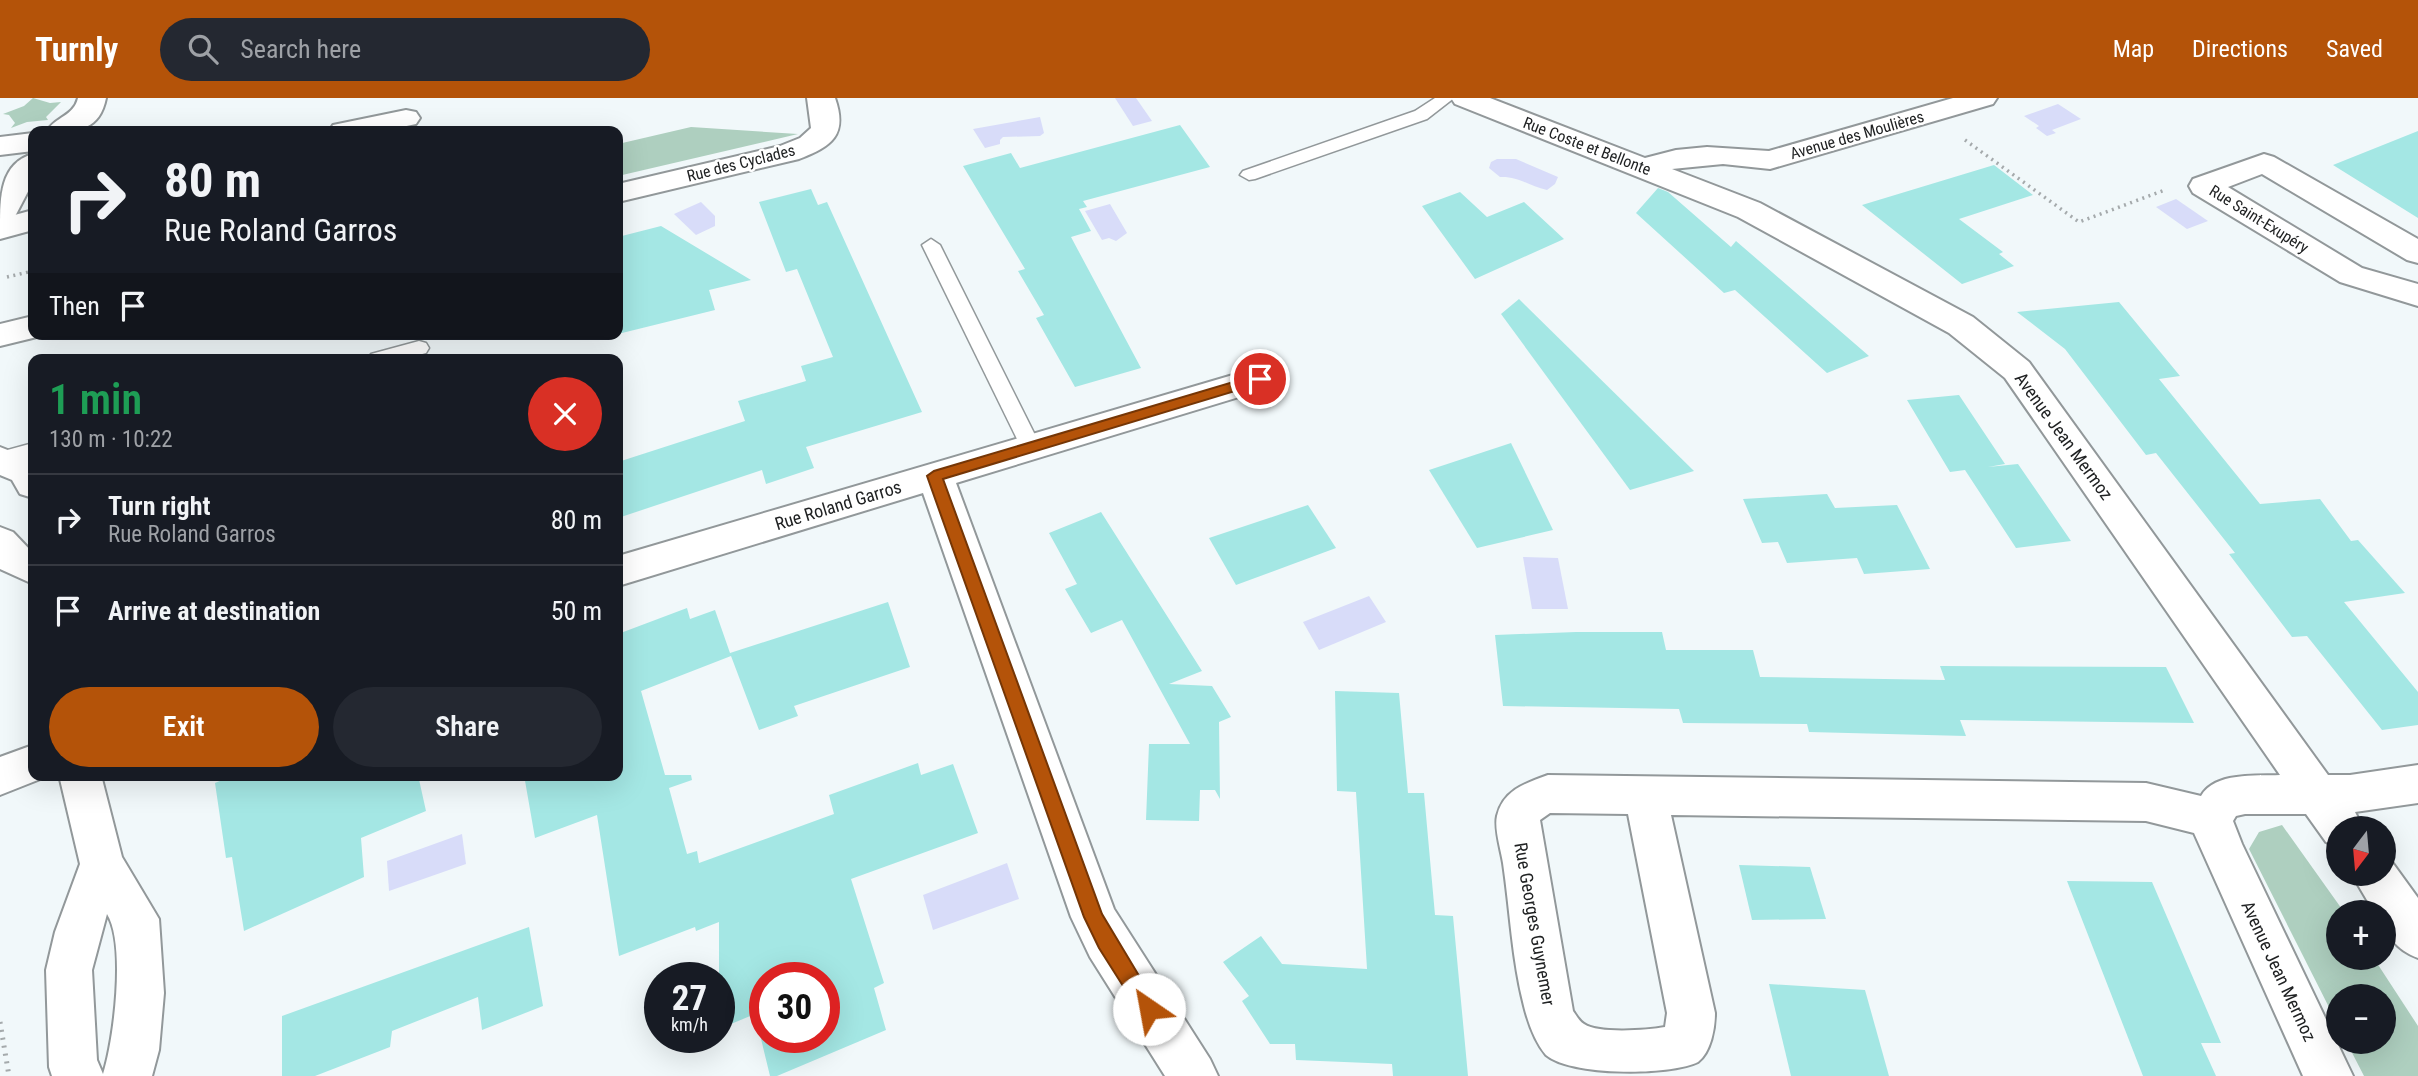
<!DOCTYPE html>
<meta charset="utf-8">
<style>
:root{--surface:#171b24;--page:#242831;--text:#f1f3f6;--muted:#9ea1a6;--line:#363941;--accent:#b45309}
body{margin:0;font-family:"Roboto Condensed",sans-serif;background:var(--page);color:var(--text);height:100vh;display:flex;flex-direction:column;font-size:26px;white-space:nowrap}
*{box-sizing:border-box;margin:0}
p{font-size:23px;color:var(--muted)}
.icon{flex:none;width:38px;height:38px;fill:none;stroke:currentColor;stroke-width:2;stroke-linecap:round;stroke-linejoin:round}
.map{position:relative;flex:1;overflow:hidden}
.side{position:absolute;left:28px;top:256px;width:595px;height:427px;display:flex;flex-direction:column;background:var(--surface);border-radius:14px;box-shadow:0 7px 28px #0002}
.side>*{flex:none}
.banner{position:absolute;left:28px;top:28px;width:595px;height:214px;border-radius:14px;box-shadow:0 7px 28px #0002;background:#171b24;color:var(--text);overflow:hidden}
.needle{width:46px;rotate:196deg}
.tools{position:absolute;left:2326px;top:718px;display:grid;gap:14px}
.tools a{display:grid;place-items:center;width:70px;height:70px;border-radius:50%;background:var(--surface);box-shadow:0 7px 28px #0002;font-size:35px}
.speed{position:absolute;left:644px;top:864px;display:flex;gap:14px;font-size:35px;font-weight:700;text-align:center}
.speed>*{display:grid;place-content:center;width:91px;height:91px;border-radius:50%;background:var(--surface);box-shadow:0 7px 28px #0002;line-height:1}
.speed small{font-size:18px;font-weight:400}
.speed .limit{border:10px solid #d22;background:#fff;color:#111}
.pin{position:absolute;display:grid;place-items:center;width:60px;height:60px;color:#fff;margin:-30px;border:4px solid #fff;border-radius:50%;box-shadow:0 2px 7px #0007}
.me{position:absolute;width:77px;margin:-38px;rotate:327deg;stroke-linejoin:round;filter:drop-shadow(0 0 5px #0008)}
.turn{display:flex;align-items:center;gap:24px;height:147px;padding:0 21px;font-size:32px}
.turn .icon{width:91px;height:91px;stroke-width:2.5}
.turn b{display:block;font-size:49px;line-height:60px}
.then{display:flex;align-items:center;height:66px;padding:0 21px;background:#0003;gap:14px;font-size:26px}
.round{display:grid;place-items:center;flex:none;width:74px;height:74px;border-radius:37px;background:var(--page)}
.summary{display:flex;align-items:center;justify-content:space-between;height:119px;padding:0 21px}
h1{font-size:42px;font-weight:600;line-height:52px;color:#1e9e55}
.primary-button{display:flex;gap:14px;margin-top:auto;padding:14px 21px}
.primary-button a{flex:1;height:80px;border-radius:42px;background:var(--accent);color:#fff;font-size:28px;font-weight:600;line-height:80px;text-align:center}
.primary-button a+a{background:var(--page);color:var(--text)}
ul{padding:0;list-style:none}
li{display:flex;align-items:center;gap:21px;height:91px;padding:0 21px;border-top:2px solid var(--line)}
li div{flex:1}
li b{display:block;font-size:26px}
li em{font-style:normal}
header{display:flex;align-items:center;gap:42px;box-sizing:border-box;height:98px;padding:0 35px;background:var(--accent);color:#fff}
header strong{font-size:33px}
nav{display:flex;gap:38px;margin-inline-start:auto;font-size:24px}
.search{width:490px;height:63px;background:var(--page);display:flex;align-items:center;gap:18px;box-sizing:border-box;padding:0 24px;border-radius:38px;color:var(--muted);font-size:26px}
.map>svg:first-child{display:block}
.green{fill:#aecfbf}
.water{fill:#d8dcf9}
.building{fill:#a4e7e4;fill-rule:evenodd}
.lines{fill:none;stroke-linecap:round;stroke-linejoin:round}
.service-casing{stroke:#92989a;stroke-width:3}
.minor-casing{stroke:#92989a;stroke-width:4}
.secondary-casing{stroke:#92989a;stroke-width:4}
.path-far1{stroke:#a5aaac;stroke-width:3.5;stroke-dasharray:2 4.5;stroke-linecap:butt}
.path{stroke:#a5aaac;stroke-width:5;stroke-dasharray:2 6;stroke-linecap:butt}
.service{fill:#fff;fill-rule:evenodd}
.minor{fill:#fff;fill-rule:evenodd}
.secondary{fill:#fff;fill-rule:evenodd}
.route{fill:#b45309;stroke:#753606;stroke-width:2}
.labels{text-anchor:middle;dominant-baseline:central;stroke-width:5;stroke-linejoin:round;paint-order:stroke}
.far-street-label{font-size:16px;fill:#202223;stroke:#fff}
.street-label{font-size:18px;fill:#202223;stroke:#fff}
</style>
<header>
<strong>Turnly</strong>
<div class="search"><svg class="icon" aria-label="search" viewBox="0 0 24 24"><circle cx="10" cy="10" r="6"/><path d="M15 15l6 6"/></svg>Search here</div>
<nav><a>Map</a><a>Directions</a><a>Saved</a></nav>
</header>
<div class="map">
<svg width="2418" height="978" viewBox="0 0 2418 978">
<rect width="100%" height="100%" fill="#f1f8fa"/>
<g class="green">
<path d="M33,0L50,5L61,4L46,19L48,22L27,24L11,30L15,25L9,17L3,16L24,8Z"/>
<path d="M691,29L798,36L618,78V46Z"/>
<path d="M2282,727L2344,814H2338V859H2373L2418,928V978H2364L2346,943H2384V898H2338V927L2249,751L2259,734Z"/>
</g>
<g class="water">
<path d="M1115,0H1136L1152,23L1133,28Z"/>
<path d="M2058,6L2081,21L2052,32L2056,35L2047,38L2036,30L2039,28L2024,18Z"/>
<path d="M1040,19L1044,35L1040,38L1003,39L1000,42V46L985,50L973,31Z"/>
<path d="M1497,61H1516L1558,79L1555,86L1547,92C1529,88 1518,78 1500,79L1489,70L1491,64Z"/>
<path d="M2176,101L2208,123L2187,131L2156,109Z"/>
<path d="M701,104L715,118V128L696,137L674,116Z"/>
<path d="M1110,106L1127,135L1116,143L1109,140L1102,142L1085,113Z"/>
<path d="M1523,459L1558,460L1568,511H1532Z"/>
<path d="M1369,498L1386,524L1319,552L1303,524Z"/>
<path d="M462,736L466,766L389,793L387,763Z"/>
<path d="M1007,765L1019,801L933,832L923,797Z"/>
</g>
<g class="building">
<path d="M1180,27L1210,69L1083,103L1087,109L1079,111L1091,133L1071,139L1141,270L1075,289L1036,220L1044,217L1018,173L1025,171L963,68L1011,55L1020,70Z"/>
<path d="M2418,33V120L2333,67Z"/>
<path d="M1994,67L2033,97L1959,121L2003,154L1999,156L2014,168L1962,186L1862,107Z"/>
<path d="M1658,90L1668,94L1731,149L1736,143L1869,258L1827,275L1735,192L1724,195L1636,115Z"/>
<path d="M811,91L818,107L827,104L922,314L806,349L814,370L766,386L762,372L618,420V364L745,323L738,303L806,283L801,268L833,259L797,171L786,174L759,104Z"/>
<path d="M1460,94L1487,119L1524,104L1564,141L1475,181L1422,108Z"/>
<path d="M661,128L751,182L709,192L715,212L618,236V139Z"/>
<path d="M1519,201L1694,373L1630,392L1501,216Z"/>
<path d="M2119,204L2180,278L2159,281L2260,406L2320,401L2351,443L2358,442L2405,495L2344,504L2418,594V627L2382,632L2307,538L2292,539L2229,456L2235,455L2156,355L2146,357L2065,251L2017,214Z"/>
<path d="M1959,297L2005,366L1988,369L2018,366L2071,443L2016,450L1965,372L1950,374L1907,302Z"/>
<path d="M1511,345L1553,432L1477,450L1429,372Z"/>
<path d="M1827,396L1835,410L1897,407L1930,471L1864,476L1857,460L1787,465L1778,444L1762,445L1743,401Z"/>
<path d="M1308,407L1336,450L1236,487L1209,440Z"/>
<path d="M1101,414L1202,573L1169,586L1212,588L1231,619L1219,624L1220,701L1215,692H1200L1199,723L1146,722L1149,646H1190L1122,522L1091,535L1065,491L1077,486L1049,435Z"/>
<path d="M888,504L910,569L794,608L798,618L759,632L731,558L641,593L665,677H691L692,682L669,690L687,756L697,753L699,765L834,716L829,697L918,665L921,677L953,666L978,735L851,781L884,885L874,890L886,932L777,978H770L755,916L719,931V824L696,833L695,829L619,858L597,717L535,740L524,677H618V536L687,510L690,521L715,512L730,555ZM765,880H824V940H765Z"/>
<path d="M1576,534H1662L1666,552H1753L1760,579L1945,582L1940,568L2166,569L2194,625L1960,622L1966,638L1809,634L1807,626L1683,625L1679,611L1503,608L1495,537Z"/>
<path d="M1335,593L1399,595L1408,695H1424L1435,817L1453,818L1468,978H1393L1392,966L1296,962L1295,946H1270L1242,903L1249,898L1223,864L1261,838L1282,866L1367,871L1356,694L1337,693Z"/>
<path d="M234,677H418L426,713L361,740L364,779L244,833L232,759L226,760L215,685Z"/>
<path d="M1739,767L1810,769L1826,821L1752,822Z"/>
<path d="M2067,783L2152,784L2221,945H2201L2216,978H2143Z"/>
<path d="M529,829L543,908L482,932L478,899L392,933L390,949L315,978H282V918Z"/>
<path d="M1769,886L1865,892L1889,978H1791Z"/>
</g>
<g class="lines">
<g class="service-casing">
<g id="service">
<path d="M1435,0H1454L1427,21L1255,81L1249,82L1240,77L1243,73L1415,13Z"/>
<path d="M931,141L940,147L1041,349L1038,354L1031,357L1024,354L1021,349L922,147Z"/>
<path d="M419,243L426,245L429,250L426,255L404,261H368L371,256Z"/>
<path d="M33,345V361L0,370V354Z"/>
</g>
</g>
<g class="minor-casing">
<g id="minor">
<path d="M807,0H835C848,37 832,48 799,61L618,104V86L780,48L800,40L811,30Z"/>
<path d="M1451,0H1490L1645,60L1676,52L1707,49L1769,53L1953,0H1997L1993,6L1770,71L1723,66L1672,71L1760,105L1973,219L2029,264L2328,677H2350L2418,667V705L2355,714L2363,730H2338V749L2326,744L2306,716H2245L2236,718L2233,723L2242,746L2353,978H2303L2194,735L2146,723L1671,717L1715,915C1715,930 1711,954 1698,964C1670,978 1570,978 1546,957C1535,944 1528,924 1524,908C1512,862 1510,812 1503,765C1501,752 1494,731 1497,718C1503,692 1526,685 1548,677L2146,685L2201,698C2215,674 2255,678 2280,677L2005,280L1949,235L1738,119L1455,6ZM1550,715L1628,716L1667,915L1665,929C1648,932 1599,936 1584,926C1579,923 1576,917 1573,913L1540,722Z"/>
<path d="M406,12L416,14L420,20L416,26L383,33H329L333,27Z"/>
<path d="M2264,56L2274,59L2418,141V165L2407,162L2262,76L2228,89L2362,170L2418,186V208L2340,184L2193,95L2189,88L2193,81Z"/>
<path d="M33,112V132L0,141V121Z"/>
<path d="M33,218V236L45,237L0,248V226Z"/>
<path d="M1260,269L1272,273L1277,281L1272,289L956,385L1114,811L1210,961L1218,978H1165L1090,859L1071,819L923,395L618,488V458Z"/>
<path d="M33,647V677L48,678L0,697V659Z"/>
<path d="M2384,758L2389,760L2418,800V860C2397,852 2384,837 2384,814H2374L2351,775H2384Z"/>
</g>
</g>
<g class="secondary-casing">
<g id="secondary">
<path d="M78,0H106C99,35 75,33 47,33C55,19 74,18 78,0Z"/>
<path d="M33,35V53L0,57V39Z"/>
<path d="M33,56V84L11,126L0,129C0,100 0,65 33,56Z"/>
<path d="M0,349L33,362V400L20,396L12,382L0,377Z"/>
<path d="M0,429L13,434L33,455V486L0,471Z"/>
<path d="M59,677H101L122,759L159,821L164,895L159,952L152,978H52L49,969L46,872L55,834L80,766ZM107,816C126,846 114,942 103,976L97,962L92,872Z"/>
</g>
</g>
<g class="path-far1">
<path d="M1965,42L2079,124L2165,92"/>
<path d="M7,179L33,173"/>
</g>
<path class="path" d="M0,924L9,978"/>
<use href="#service" class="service"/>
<use href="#minor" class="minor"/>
<use href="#secondary" class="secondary"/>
</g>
<path class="route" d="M1260,276L1267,281L1265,284L943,381L1102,816L1159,911L1156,918L1149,920L1142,918L1099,850L1084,819L927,378L934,373Z"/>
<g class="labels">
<g class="far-street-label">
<text transform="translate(1857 37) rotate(-16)">Avenue des Moulières</text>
<text transform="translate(1587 48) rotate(21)">Rue Coste et Bellonte</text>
<text transform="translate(741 65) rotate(-14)">Rue des Cyclades</text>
<text transform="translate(2259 121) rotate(32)">Rue Saint-Exupéry</text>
</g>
<g class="street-label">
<text transform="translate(2064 338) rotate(54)">Avenue Jean Mermoz</text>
<text transform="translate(838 407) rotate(-17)">Rue Roland Garros</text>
<text transform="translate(1535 826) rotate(80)">Rue Georges Guynemer</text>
<text transform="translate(2279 873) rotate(65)">Avenue Jean Mermoz</text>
</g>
</g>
</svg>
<div class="tools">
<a><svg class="needle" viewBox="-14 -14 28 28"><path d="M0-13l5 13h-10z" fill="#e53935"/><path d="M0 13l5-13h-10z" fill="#9ea1a6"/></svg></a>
<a>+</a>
<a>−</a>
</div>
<div class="speed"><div>27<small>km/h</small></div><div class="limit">30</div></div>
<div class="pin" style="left:1260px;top:281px;background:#d93025"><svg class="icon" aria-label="arrive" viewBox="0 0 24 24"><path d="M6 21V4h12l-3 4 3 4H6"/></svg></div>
<svg class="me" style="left:1149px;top:911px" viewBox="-20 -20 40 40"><circle r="19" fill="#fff"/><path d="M0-13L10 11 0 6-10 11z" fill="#b45309"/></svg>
<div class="banner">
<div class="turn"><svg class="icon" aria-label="right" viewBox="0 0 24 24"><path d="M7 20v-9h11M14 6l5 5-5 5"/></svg><div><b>80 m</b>Rue Roland Garros</div></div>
<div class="then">Then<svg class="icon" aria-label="arrive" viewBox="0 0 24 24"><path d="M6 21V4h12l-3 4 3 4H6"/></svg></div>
</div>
<section class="side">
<div class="summary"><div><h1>1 min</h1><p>130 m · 10:22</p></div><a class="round" style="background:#d93025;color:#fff"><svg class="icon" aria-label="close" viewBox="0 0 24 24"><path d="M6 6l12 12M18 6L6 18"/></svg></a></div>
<ul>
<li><svg class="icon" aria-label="right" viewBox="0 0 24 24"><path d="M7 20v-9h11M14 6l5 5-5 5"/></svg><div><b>Turn right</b><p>Rue Roland Garros</p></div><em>80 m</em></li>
<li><svg class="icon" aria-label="arrive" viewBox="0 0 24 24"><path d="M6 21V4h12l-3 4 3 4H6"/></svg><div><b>Arrive at destination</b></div><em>50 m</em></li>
</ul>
<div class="primary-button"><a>Exit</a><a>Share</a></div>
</section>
</div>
